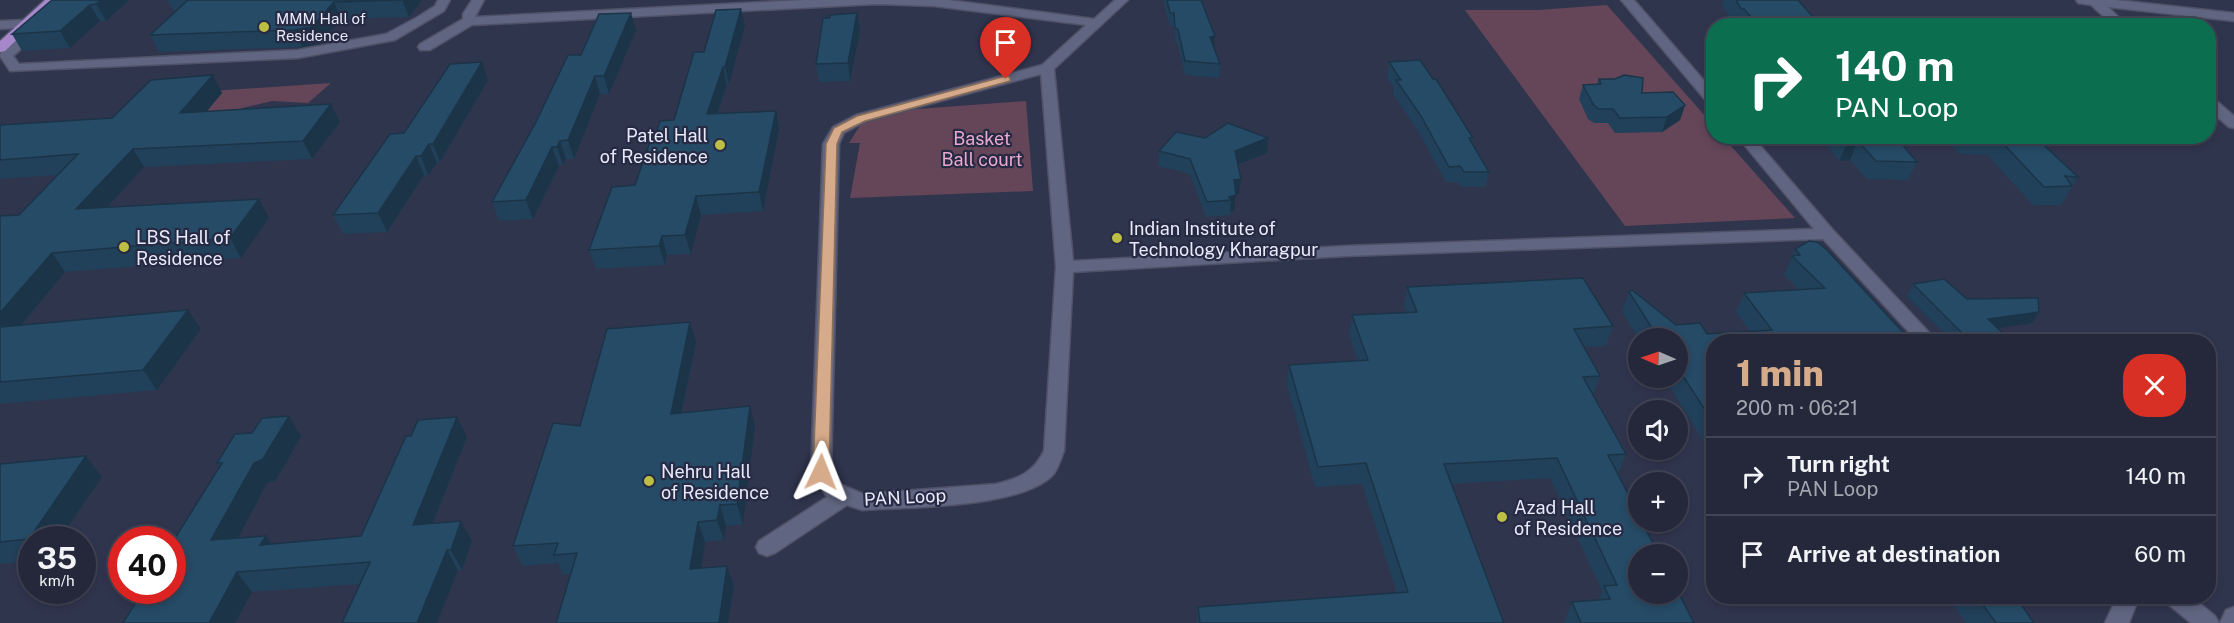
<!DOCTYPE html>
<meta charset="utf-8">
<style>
:root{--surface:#24283a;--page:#303445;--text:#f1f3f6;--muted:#a3a6af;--line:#414454;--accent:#d6ab8b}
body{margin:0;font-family:"Public Sans",sans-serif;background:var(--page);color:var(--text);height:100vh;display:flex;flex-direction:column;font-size:22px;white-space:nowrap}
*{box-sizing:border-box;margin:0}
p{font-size:20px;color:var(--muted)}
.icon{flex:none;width:33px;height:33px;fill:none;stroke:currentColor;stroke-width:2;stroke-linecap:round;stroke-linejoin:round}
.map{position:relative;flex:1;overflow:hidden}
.details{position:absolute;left:1706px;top:334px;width:510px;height:270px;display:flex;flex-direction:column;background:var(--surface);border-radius:24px;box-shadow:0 3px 9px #0003,0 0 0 2px var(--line)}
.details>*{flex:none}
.hud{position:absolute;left:1706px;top:18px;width:510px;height:126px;border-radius:24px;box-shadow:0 3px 9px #0003,0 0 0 2px var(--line);background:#0b6e4f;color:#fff;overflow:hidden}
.needle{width:39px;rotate:272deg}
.fabs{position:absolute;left:1628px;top:328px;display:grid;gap:12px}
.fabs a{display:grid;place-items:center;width:60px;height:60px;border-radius:50%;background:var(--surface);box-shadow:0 3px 9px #0003,0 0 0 2px var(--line);font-size:30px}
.speed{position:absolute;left:18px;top:526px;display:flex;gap:12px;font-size:30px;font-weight:700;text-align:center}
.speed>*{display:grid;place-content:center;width:78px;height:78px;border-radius:50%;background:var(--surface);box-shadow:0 3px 9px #0003,0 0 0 2px var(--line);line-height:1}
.speed small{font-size:15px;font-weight:400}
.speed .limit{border:9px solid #d22;background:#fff;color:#111}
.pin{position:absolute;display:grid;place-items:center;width:51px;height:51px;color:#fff;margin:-62px -26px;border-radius:50% 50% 50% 0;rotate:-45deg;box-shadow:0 0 6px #0007}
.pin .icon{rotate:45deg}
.me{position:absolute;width:66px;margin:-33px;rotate:2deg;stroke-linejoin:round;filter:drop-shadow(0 0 4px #0008)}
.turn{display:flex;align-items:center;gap:21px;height:126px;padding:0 30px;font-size:27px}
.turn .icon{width:78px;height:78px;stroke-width:2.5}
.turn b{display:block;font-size:42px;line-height:51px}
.round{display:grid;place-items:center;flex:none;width:63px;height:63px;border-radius:24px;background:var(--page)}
.head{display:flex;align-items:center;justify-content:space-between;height:102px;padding:0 30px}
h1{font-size:36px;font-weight:800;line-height:45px;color:var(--accent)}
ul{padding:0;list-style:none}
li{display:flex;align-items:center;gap:18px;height:78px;padding:0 30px;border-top:2px solid var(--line)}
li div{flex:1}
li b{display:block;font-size:22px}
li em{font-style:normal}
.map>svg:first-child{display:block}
.green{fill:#644658}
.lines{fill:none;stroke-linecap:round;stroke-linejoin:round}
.minor-casing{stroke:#4f5267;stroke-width:3}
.major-casing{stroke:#4f5267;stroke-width:3}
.minor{fill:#606581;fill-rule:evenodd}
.major{fill:#a587ca;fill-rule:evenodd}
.wall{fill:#214059}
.shaded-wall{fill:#1b3448}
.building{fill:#264b67;stroke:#1b3448;stroke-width:1.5}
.route{fill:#d6ab8b;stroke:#8b6f5a;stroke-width:1.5}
.poi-dot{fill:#bcbf44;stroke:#272a43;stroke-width:2}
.labels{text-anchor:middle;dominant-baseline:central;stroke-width:4.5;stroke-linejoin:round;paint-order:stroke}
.far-poi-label{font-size:15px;fill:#e7eafb;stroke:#272a43;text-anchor:start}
.poi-label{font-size:18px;fill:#e7eafb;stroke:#272a43;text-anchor:start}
.park-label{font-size:18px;fill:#eba8d0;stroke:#272a43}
.street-label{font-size:18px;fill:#e7eafb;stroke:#272a43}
</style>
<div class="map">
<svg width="2234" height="623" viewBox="0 0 2234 623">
<rect width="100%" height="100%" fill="#30354e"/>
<g class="green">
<path d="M1607,5L1713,125V136L1723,137L1795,218L1625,226L1465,10H1538Z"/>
<path d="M331,83L308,103L272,101L242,108L206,126L162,128L196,92Z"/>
<path d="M1026,101L1033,191L850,198L860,143H849L861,124L905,110Z"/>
</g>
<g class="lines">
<g class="minor-casing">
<g id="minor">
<path d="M63,0H77L13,56L19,64L298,50L386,34L416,18L435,6L438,0H450L444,11L395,40L298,58L10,71L0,56L1,52Z"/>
<path d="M472,0H484L475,17L803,0H948L1094,19L1115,0H1128L1054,69L1073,261L1346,246L1814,229L1737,136H1752L1833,230L1938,342H1918L1823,239L1346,256L1073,272L1064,451C1061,458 1058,470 1052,476C1019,508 909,507 862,510L847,505L775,553L767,556L759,553L756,547L759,541L827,497L811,472L823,144L833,127L856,115L1042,65L1086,25L934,6L877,4L472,25L430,50H420L418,47L420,44L463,19V14ZM1041,74L1056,267L1044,451C1033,473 1019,478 996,484L863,494L842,485L831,471L839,144L844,133L866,121Z"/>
<path d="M1621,0H1634L1713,91V104L1708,103Z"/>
<path d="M2076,0H2116L2234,13V21L2108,7L2128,26H2114L2091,5L2078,3Z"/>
<path d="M25,20L30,21L32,24L30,27L0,29V21Z"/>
<path d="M2208,97L2213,98L2234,116V128L2229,127L2208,109Z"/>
<path d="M2117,597H2139L2129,623H2105Z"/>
<path d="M2165,597H2192L2215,616L2219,623H2191L2168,604Z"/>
<path d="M2234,607V623H2220L2226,610Z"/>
</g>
</g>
<g class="major-casing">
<path id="major" d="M45,0H58L5,51L0,52V41Z"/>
</g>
<use href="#minor" class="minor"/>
<use href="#major" class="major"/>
</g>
<g class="wall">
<path d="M52,0H129L106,21H100L70,48L22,51L12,34Z"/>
<path d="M169,0H422L409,17L341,19L320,44L302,47L159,52L150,35L174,12L168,1Z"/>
<path d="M1163,0H1201L1215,36L1214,47L1220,64L1219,78L1185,75L1177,42H1175L1174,27L1170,26Z"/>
<path d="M1724,0H1798L1821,26H1735L1722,5Z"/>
<path d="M857,13L860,30L850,81L819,82L816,64L830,18Z"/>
<path d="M745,25L729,85H727L718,114L776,111L779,129L763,211L701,215L691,254L667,255L665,265L596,269L589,250L635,185L656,133L674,120L704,52Z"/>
<path d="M636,30L609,94H600L574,159H566L563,165L559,166L533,219L499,221L492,202L536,122L581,55Z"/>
<path d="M1389,62L1473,138L1472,144L1489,172L1485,187H1460L1457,182H1446L1418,131L1393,94L1394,88L1387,77Z"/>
<path d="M213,75L222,93L207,111L340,122L312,159L144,167L107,207L269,218L241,258L65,272L22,325L201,329L157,390L0,404V216L19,215L58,175L0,179V125L112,118Z"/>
<path d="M1599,79L1642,93L1685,105L1680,120L1662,132L1615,133L1608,123H1594L1588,119L1579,99L1583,85L1597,84Z"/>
<path d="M488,80L440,162L437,163L428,175H424L387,232L343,234L333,215L404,133Z"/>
<path d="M1820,136H1895L1917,162L1908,180L1867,179L1850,160L1839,161Z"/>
<path d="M1943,136H2034L2078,177L2061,205H2033L1987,155L1959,154Z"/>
<path d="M1159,151L1267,153L1238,165L1239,194L1235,195L1234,211L1230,212V215L1206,217L1190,174L1158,166Z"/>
<path d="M1795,249L1912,342H1713V450H1709L1664,378H1677V339H1639L1622,312L1629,292L1676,325L1707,334L1750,332L1736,312L1744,293L1798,289L1784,275Z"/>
<path d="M1913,284L1967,299L2039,312L2032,323L1997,328L2001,342H1953L1907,296Z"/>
<path d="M1407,287L1613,326L1606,346L1584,347L1600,376L1593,395L1626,454L1618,474L1694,623H1564V622L1572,602L1599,600L1602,591L1550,478L1451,484L1504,623H1197L1198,607L1397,593L1362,484L1315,487L1287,385L1289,365L1358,361L1349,335L1352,315L1406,312L1404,307Z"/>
<path d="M696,342L682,413L750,406L755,426L743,524L726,526L724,540L705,542L701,568L734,586L728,623H556L571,574L563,575L558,563L523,566L513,546L580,426Z"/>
<path d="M252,433L301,436L276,480L267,483L238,538L266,536L272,544L361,536L467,437L433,523L461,521L472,541L462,570H458L437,623H342L360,584L252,592L235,623H123L220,467L217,463Z"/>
<path d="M0,464L102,477L32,540V561L0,564Z"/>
<path d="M1810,597H1850L1846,603L1815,605Z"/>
<path d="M1948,597H2016L2034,623H1966Z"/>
</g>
<g class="shaded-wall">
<path d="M101,0H129L106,21L96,4Z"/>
<path d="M402,0H422L409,17Z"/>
<path d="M334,2L341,19L320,44L302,47L294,30Z"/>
<path d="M90,5L100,21L70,48L60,31Z"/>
<path d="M741,9L745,25L729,85L725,67Z"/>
<path d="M631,13L636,30L609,94L604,76Z"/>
<path d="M857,13L860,30L850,81L848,63Z"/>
<path d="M1215,36L1214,50L1210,37Z"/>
<path d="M482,62L488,80L440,162L433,144Z"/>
<path d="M723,67L727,85L711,132L707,114Z"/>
<path d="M213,75L222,93L190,131L180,113Z"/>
<path d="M595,76L600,94L574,159L568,140Z"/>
<path d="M331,104L340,122L312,159L303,141Z"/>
<path d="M1685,105L1680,120L1662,132L1667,117Z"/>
<path d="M776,111L779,129L763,211L759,192Z"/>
<path d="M1268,138L1267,153L1234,166L1235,151Z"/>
<path d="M560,141L566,159L563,165L557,147Z"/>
<path d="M1858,141L1850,160L1839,161L1847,143Z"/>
<path d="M429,144L437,163L428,175L421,156Z"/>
<path d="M552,147L559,166L533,219L526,200Z"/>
<path d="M133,149L144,167L88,228L76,209Z"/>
<path d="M416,156L424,175L387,232L378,213Z"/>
<path d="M1241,179L1239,194L1233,195L1234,180Z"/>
<path d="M1236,195L1234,211L1230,212L1231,200L1229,197Z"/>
<path d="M696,196L701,215L691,254L685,235Z"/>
<path d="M259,199L269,218L241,258L230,238Z"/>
<path d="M662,236L667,255L665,265L659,246Z"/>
<path d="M52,253L65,272L3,347L0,344V313Z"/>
<path d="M188,310L201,329L157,390L143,370Z"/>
<path d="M2039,312L2032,323L1981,331L1988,319Z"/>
<path d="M690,322L696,342L677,434L671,414Z"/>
<path d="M2005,335L2001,342H1973Z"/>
<path d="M750,406L755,426L743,524L737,504Z"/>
<path d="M289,416L301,436L276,480L267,483L226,561L211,540L254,463Z"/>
<path d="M457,417L467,437L424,545L413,525Z"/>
<path d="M86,456L102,477L59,540H32V541L29,539Z"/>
<path d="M720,505L726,526L724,540L717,520Z"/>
<path d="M461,521L472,541L462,570L451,550Z"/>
<path d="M698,522L705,542L698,589L690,569Z"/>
<path d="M266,536L279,556L260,545Z"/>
<path d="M447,550L458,570L437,623H417Z"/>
<path d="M727,566L734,586L728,623H719Z"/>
<path d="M237,572L252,592L235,623H209Z"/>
</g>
<g class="building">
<path d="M52,0H101L96,4L90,5L60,31L12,34Z"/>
<path d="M188,0H402L334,2L312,27L294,30L150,35Z"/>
<path d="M1167,0H1201L1215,36L1210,37L1220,64L1185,61L1178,29L1175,28L1174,13H1170Z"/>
<path d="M1736,0H1798L1821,26H1759L1744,9H1741Z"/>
<path d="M741,9L725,67H723L707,114L776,111L759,192L696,196L685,235L662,236L659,246L589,250L612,187L635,185L653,133H656L660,121L674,120L694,52H704L716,10Z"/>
<path d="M631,13L604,76H595L568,140L560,141L557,147H552L526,200L492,202L536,122L568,55H581L599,14Z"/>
<path d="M857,13L848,63L816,64L823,18H830V15Z"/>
<path d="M1420,60L1433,79H1436L1473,138H1469L1489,172H1464L1460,166L1449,167L1421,116L1396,80H1401L1389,62Z"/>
<path d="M482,62L433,144H429L421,156H416L378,213L333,215L390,134L404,133L450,64Z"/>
<path d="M213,75L180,113L331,104L303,141L133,149L76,209L259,199L230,238L52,253L0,313V216L19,215L78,154L0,160V125L112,118L151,80Z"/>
<path d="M1624,75L1643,78L1642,93L1673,92L1685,105L1667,117L1620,118L1613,109H1598L1593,104L1583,85L1601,84L1599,79H1615Z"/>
<path d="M1228,123L1268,138L1235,151L1241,179L1234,180L1236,195L1229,197L1231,200L1207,202L1190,159L1159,151L1176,132L1205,138Z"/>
<path d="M1842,136H1895L1917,162L1876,161L1858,141L1847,143Z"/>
<path d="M1996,136H2034L2078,177L2065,176L2072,186L2044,187L1997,137Z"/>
<path d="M1809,241L1817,242L1827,250L1912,342H1713V422L1677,367V339H1659L1629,292L1632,290L1676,325L1700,323L1707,334L1772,330L1744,293L1825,288L1792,256L1800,255L1795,249Z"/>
<path d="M1583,278L1613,326L1574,329L1600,376L1583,377L1626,454L1608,455L1638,513V522H1642L1659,555H1638V594H1677V590L1694,623H1581L1572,602L1610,599L1604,586L1617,585L1557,458L1444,464L1504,623H1200L1198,607L1408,592L1366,463L1318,467L1289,365L1368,360L1352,315L1417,312L1407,287Z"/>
<path d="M1944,279L1967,299L2038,298L2039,312L1988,319L2005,335L1971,342L1913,284Z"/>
<path d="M188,310L143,370L0,382V327Z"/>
<path d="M690,322L671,414L750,406L737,504L720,505L717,520L698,522L690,569L727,566L719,623H556L577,553L554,555L558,543L513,546L553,423L580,426L607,329Z"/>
<path d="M289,416L263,459L254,463L211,540L266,536L260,545L361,536L406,436H411L418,420L457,417L413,525L461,521L451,550H447L417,623H342L370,562L237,572L209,623H123L143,591H172V543L222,463H217L235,434L252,433L262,418Z"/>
<path d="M86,456L29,539L0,542V464Z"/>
<path d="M1977,597H2016L2034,623H1996Z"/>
</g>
<path class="route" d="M1006,76L1010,77V81L865,121L842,132L837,144L829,472L826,476H815L813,472L826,144L834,128L857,116Z"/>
<g class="poi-dot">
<circle cx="264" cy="27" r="6"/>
<circle cx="720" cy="145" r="6"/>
<circle cx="1117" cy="238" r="6"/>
<circle cx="124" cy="247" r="6"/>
<circle cx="649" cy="481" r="6"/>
<circle cx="1502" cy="517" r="6"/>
</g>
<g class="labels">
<g class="far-poi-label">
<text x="276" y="18">MMM Hall of<tspan x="276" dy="17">Residence</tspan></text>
</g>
<g class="poi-label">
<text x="708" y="135" text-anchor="end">Patel Hall<tspan x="708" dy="21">of Residence</tspan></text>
<text x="1129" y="228">Indian Institute of<tspan x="1129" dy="21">Technology Kharagpur</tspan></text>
<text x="136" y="237">LBS Hall of<tspan x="136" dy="21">Residence</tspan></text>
<text x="661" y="471">Nehru Hall<tspan x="661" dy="21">of Residence</tspan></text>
<text x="1514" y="507">Azad Hall<tspan x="1514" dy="21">of Residence</tspan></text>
</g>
<g class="park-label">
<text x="982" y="138">Basket<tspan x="982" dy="21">Ball court</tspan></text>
</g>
<g class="street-label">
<text transform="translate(905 497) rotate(-3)">PAN Loop</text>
</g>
</g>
</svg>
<div class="fabs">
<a><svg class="needle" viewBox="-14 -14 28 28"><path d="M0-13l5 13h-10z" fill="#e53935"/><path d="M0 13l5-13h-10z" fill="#a3a6af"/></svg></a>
<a><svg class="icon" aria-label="sound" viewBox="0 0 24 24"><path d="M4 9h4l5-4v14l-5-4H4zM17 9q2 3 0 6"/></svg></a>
<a>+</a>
<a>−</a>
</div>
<div class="speed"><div>35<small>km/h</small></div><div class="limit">40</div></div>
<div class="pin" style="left:1006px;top:79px;background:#d93025"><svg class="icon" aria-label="arrive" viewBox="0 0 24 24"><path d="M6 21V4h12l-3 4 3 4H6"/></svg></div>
<svg class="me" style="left:821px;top:472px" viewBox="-20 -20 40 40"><path d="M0-17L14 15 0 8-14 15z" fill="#d6ab8b" stroke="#fff" stroke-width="4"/></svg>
<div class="hud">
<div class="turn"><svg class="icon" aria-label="right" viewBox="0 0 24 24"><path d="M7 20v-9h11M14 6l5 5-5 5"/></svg><div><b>140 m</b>PAN Loop</div></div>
</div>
<section class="details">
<div class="head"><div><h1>1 min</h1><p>200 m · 06:21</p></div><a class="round" style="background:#d93025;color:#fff"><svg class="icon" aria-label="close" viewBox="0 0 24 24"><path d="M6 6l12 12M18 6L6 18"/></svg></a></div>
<ul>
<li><svg class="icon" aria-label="right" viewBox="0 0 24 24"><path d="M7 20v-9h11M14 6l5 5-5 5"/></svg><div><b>Turn right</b><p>PAN Loop</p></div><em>140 m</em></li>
<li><svg class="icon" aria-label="arrive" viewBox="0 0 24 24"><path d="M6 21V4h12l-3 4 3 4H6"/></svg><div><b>Arrive at destination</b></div><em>60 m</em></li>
</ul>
</section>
</div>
